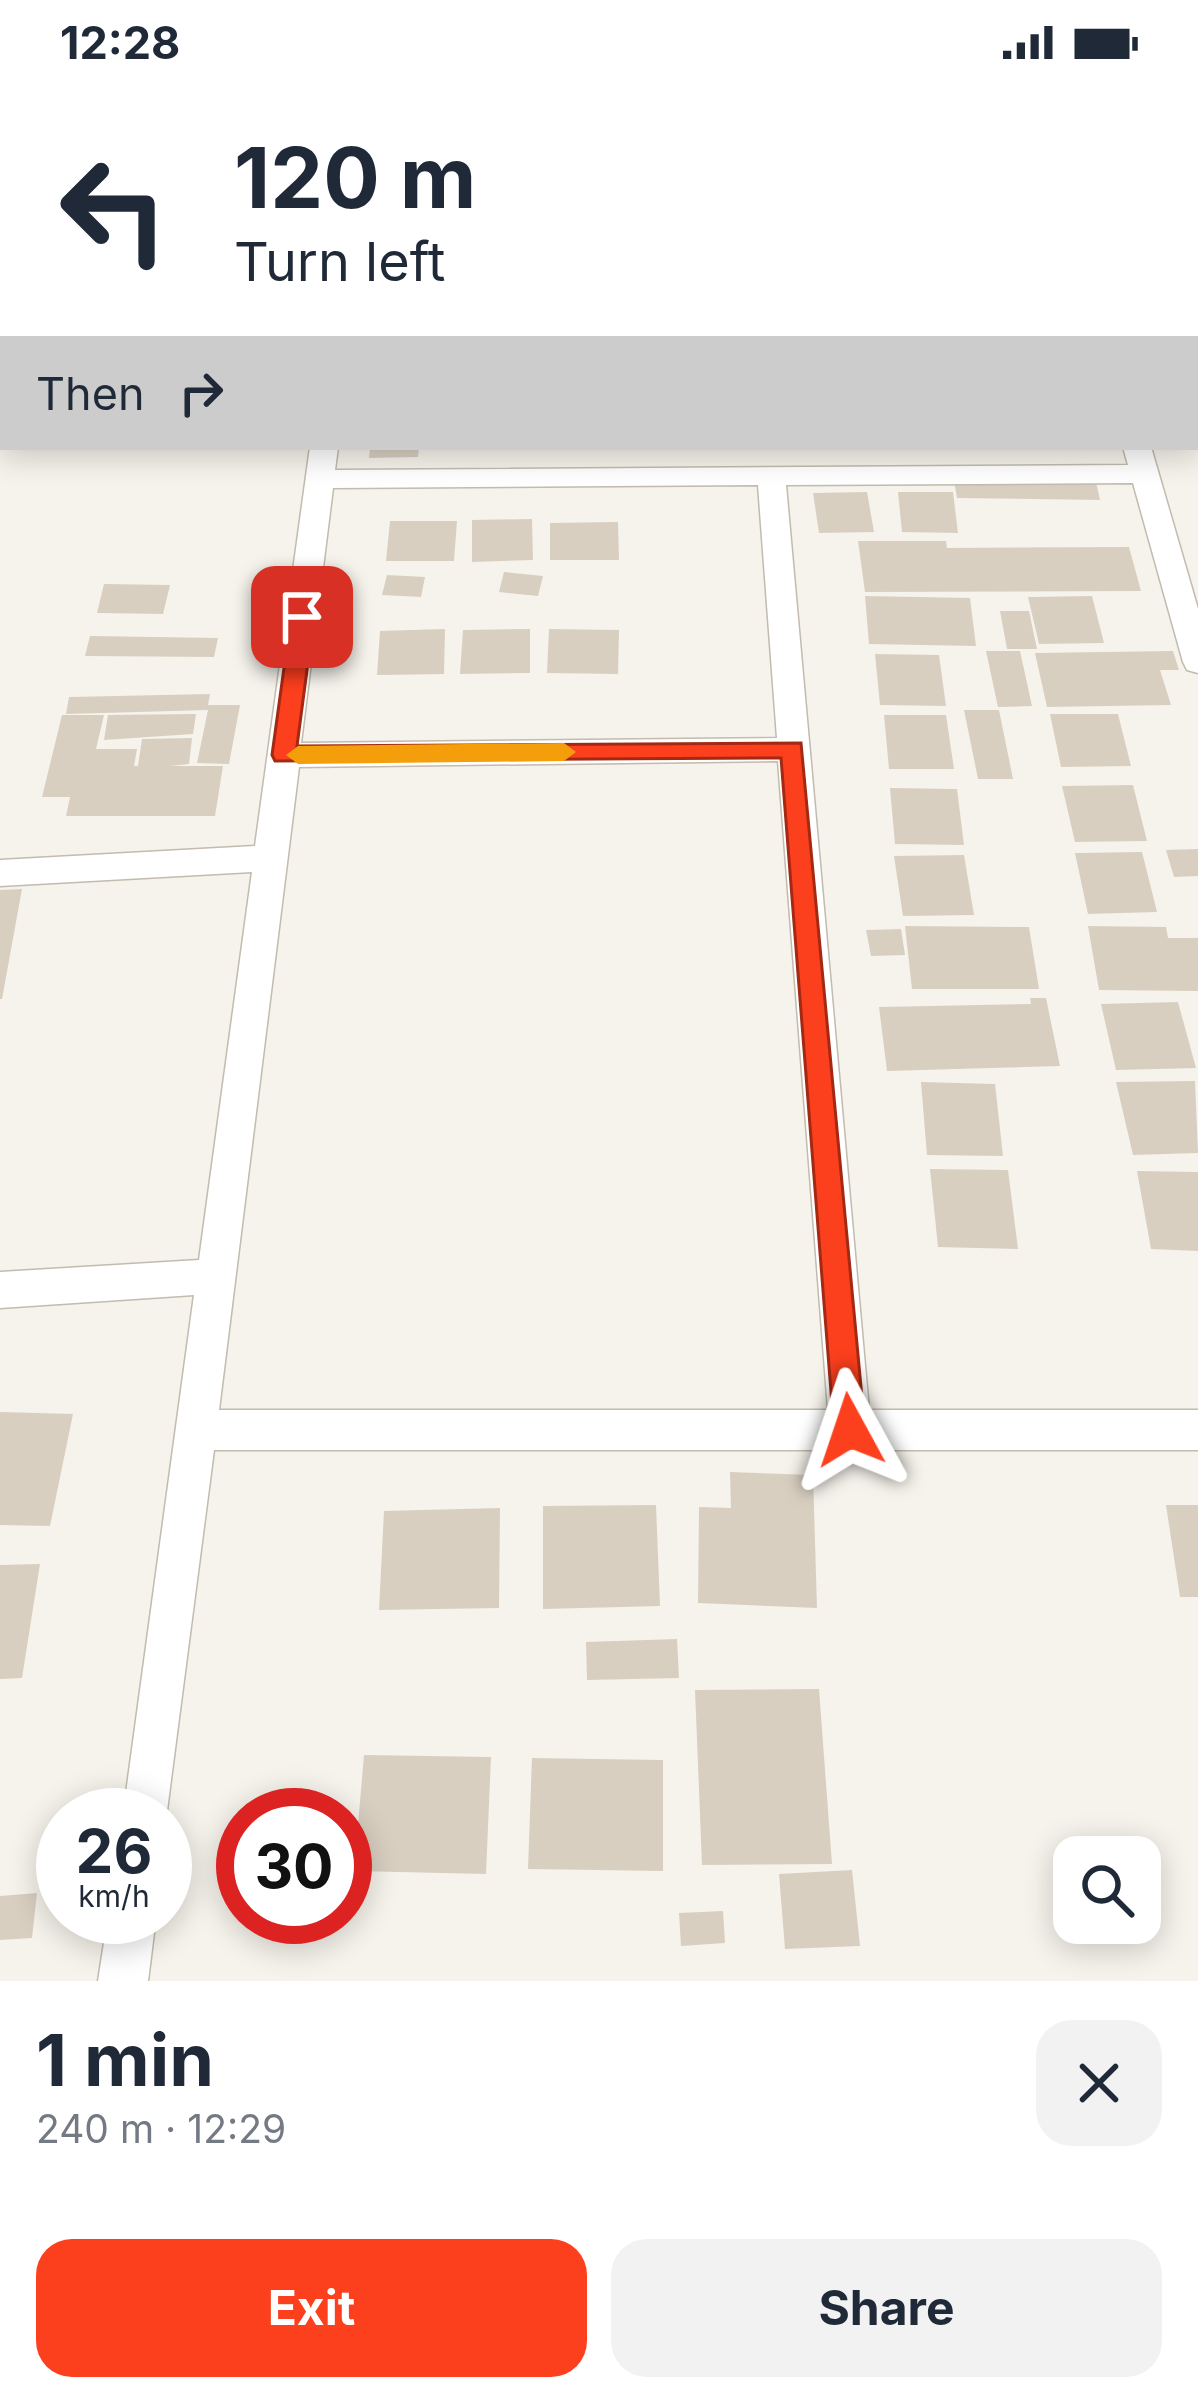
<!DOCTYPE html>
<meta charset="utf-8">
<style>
:root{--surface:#fff;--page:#f2f2f3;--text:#1f2937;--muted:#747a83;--accent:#fc3f1d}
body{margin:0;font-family:Inter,sans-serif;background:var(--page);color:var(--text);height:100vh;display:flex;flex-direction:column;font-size:45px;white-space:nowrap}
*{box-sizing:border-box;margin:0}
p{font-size:39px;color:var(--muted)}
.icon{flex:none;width:66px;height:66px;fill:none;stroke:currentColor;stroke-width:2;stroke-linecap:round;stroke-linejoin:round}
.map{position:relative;height:1897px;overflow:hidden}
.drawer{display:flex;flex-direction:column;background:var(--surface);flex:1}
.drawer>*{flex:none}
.banner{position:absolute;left:0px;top:0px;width:1200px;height:366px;box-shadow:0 6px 30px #0003;background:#fff;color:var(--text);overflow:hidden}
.buttons{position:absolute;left:1053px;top:1752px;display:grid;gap:24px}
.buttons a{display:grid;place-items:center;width:108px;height:108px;border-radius:24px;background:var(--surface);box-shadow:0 6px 30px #0003;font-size:60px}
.speed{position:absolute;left:36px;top:1704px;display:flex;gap:24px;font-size:60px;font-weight:700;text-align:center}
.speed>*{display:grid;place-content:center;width:156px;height:156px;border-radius:50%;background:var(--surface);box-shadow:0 6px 30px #0003;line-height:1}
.speed small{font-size:30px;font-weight:400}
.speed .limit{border:18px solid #d22;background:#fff;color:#111}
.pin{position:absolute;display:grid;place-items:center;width:102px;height:102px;color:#fff;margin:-51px;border-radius:24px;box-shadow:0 6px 18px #0006}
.me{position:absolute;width:132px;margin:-66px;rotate:355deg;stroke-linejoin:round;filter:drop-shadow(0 0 9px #0008)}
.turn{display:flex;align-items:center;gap:42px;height:252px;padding:0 36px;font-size:54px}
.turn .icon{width:156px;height:156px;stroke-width:2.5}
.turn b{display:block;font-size:84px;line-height:102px}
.then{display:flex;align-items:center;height:114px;padding:0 36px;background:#0003;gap:24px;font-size:45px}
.round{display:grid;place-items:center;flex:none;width:126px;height:126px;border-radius:36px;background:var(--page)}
.summary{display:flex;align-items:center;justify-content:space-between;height:204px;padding:0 36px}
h1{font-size:72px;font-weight:700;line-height:90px}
.primary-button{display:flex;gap:24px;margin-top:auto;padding:24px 36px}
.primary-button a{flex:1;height:138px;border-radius:36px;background:var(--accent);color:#fff;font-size:48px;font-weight:700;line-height:138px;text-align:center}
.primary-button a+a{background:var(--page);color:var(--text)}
.status{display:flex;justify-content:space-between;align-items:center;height:84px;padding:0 60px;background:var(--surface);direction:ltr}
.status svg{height:33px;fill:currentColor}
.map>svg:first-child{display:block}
.building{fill:#d8cfc1}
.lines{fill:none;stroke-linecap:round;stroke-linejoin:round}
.minor-casing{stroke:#c2bbae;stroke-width:3}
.primary-casing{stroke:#e6c16a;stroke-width:3}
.minor{fill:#fff;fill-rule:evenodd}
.primary{fill:#ffe39c;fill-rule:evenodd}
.route{fill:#fc3f1d;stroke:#a42913;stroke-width:3}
.slow{fill:#f59e0b}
</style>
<div class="status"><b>12:28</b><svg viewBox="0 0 49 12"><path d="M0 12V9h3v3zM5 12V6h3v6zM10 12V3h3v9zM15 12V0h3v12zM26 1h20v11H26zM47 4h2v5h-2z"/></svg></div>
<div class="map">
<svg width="1198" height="1897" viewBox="0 0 1198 1897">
<rect width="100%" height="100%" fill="#f6f3ec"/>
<g class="building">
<path d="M370,363H419L418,373L369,374Z"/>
<path d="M954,397L1096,398L1100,416L957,414Z"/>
<path d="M867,408L874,448L819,449L813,409Z"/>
<path d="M898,408H953L958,449L902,448Z"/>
<path d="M532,435L533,476L472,478V436Z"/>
<path d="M390,437H457L454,477H386Z"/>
<path d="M618,438L619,476H550V439Z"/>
<path d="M858,457H946L947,464L1129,463L1141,507L865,508Z"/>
<path d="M504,488L543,492L538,512L499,508Z"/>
<path d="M387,491L425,493L421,513L382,511Z"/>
<path d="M104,500L170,501L163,530L97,529Z"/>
<path d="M865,512L970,514L976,562L869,560Z"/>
<path d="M1092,512L1104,559L1039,560L1028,513Z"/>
<path d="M1000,527H1029L1037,565H1007Z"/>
<path d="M445,545L444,590L377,591L380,547Z"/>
<path d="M530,545V589L460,590L463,546Z"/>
<path d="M549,545L619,546L618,590L547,589Z"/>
<path d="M90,552L218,554L214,573L85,572Z"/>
<path d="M986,567H1020L1032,622L998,623Z"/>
<path d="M1173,567L1179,586H1160L1171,621L1047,623L1035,569Z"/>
<path d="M875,570L939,571L946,622L880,621Z"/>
<path d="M210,610L208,621H240L229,680L197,679L208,626L66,630L69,613Z"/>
<path d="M964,626H999L1013,695H978Z"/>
<path d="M196,630L193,650L104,656L108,631Z"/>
<path d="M1050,630H1118L1131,682L1061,683Z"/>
<path d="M62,631H104L96,665H137L134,682H138L142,655L192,654L189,680L170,682H223L215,732H66L70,713H42Z"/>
<path d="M884,631H946L954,685H889Z"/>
<path d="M1133,701L1147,757L1075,758L1062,702Z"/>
<path d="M890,704L957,705L964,761L895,760Z"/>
<path d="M1198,765V792L1174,793L1166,766Z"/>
<path d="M1142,768L1157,828L1088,830L1075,769Z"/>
<path d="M964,771L974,831L903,832L894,772Z"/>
<path d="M22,805L2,915H0V806Z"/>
<path d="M905,842L1029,843L1039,905H912Z"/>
<path d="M1088,842L1166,843L1168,854H1198V907L1099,906Z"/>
<path d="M901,845L905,871L871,872L866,846Z"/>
<path d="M1030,914H1046L1060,982L887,987L879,923L1031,920Z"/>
<path d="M1178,918L1196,984L1116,986L1101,920Z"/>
<path d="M1195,997L1198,1069L1133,1071L1116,998Z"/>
<path d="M921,998L995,1000L1003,1072L927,1071Z"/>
<path d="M930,1085L1008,1086L1018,1165L938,1163Z"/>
<path d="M1137,1087L1198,1088V1167L1151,1165Z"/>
<path d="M0,1328L73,1330L50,1442L0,1441Z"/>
<path d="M730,1388L813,1391L817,1524L698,1519L699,1423L731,1424Z"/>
<path d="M656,1421L660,1522L543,1525V1422Z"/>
<path d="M1166,1421H1198V1513H1180Z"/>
<path d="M500,1424L499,1524L379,1526L384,1427Z"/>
<path d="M40,1480L22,1594L0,1595V1481Z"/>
<path d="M677,1555L679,1594L587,1596L586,1558Z"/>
<path d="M819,1605L832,1780L702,1781L695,1606Z"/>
<path d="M364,1671L491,1673L486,1790L354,1787Z"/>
<path d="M532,1674L663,1676V1787L528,1785Z"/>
<path d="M852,1786L860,1862L785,1865L779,1790Z"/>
<path d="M37,1809L32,1854L0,1856V1812Z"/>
<path d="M723,1827L725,1859L681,1862L679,1829Z"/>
</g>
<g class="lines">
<g class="minor-casing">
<g id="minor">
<rect x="1197" y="94" width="1" height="14"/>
<path d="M3,220V236L0,237V221Z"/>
<path d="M310,363H338L335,386L1128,381L1123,363H1151L1198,525V589L1187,586L1183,578L1133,399L786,401L869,1326H1198V1366H214L165,1742V1731H123L194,1211L0,1224V1188L199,1176L252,788L0,802V776L255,762ZM758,401L777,654L301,659L333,404ZM778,677L828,1326H219L299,683Z"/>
<path d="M108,1833H156L148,1897H98Z"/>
</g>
</g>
<g class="primary-casing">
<g id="primary">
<path d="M766,0H831L764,3Z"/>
<path d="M1132,0H1198V11L1197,3H1130Z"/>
<rect x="0" y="116" width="3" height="24"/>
</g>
</g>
<use href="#minor" class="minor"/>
<use href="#primary" class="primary"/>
</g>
<path class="route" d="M302,525L314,533L297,662L801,659L865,1346L861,1356L850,1361L838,1356L834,1346L781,674L275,677L272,671L291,533Z"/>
<path class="slow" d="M564,659L576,668L564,677L298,680L286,671L298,662Z"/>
</svg>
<div class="buttons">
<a><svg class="icon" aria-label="search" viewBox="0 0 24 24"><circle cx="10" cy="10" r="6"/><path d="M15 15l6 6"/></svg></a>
</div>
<div class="speed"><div>26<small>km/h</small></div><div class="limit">30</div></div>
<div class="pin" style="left:302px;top:533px;background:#d93025"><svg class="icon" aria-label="arrive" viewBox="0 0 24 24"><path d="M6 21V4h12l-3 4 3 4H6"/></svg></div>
<svg class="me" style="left:850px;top:1346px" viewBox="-20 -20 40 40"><path d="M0-17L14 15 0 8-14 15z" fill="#fc3f1d" stroke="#fff" stroke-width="4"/></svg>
<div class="banner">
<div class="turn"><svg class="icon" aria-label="left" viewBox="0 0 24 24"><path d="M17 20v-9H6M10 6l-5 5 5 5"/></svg><div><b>120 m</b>Turn left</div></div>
<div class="then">Then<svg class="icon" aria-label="right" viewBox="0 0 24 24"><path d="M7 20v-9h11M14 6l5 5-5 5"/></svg></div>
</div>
</div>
<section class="drawer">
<div class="summary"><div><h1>1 min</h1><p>240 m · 12:29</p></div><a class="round"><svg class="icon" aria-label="close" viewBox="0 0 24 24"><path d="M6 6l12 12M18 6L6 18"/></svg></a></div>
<div class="primary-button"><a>Exit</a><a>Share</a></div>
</section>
